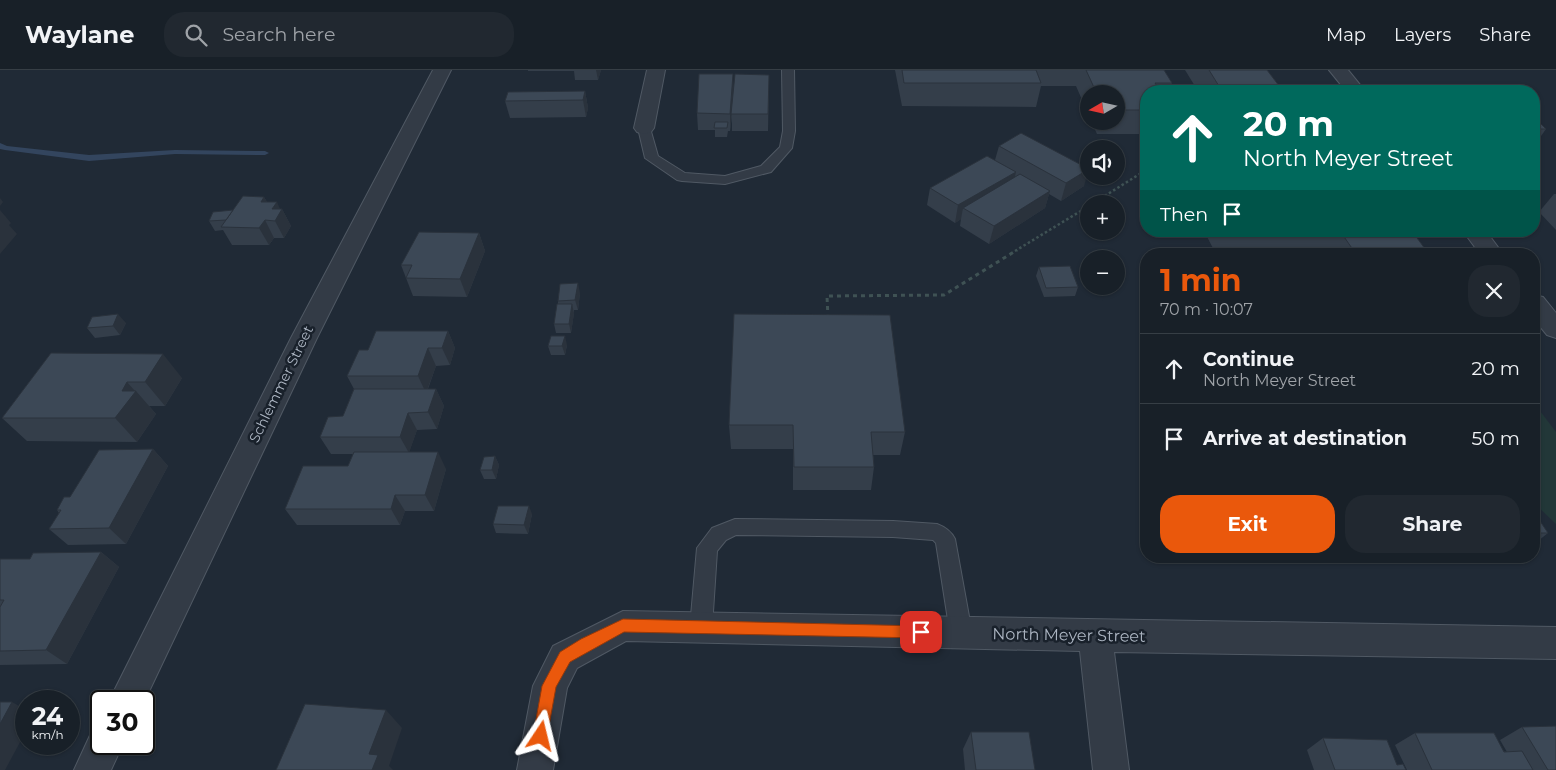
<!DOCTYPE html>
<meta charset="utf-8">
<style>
:root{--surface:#182028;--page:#212830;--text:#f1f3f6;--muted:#9fa3a8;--line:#363e45;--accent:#ea580c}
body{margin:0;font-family:Montserrat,sans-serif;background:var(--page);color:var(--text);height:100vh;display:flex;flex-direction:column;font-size:19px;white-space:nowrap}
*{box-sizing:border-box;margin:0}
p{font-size:16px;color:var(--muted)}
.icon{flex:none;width:28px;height:28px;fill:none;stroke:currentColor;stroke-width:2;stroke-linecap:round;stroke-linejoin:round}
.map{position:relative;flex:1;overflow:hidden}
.side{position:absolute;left:1140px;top:178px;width:400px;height:315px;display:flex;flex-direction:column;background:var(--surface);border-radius:20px;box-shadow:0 1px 4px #0004,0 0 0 1px var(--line)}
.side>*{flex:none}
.top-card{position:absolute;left:1140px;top:15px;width:400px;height:152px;border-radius:20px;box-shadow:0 1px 4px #0004,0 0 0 1px var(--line);background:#00695c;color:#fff;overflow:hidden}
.needle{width:32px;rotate:261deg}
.controls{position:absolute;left:1080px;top:15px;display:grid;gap:10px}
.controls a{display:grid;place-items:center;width:45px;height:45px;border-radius:50%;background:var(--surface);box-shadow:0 1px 4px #0004,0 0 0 1px var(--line);font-size:25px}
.speed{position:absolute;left:15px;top:620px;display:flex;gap:10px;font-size:25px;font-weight:700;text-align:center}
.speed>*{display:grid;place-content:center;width:65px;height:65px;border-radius:50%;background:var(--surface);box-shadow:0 1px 4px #0004,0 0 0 1px var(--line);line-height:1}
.speed small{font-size:12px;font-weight:400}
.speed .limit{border:2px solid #111;border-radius:8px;background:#fff;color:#111}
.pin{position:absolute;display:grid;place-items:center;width:42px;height:42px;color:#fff;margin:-21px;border-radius:10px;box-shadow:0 2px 8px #0006}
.me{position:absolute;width:55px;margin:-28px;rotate:10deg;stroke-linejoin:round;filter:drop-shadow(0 0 4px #0008)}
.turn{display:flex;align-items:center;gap:18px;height:105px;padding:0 20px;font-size:22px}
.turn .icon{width:65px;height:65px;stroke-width:2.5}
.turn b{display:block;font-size:35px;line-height:42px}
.then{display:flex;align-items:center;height:48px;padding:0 20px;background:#0003;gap:10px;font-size:19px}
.round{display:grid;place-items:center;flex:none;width:52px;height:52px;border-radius:20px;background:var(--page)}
.head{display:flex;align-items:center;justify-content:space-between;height:85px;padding:0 20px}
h1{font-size:30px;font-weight:700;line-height:38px;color:var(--accent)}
.button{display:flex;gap:10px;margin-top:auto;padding:10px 20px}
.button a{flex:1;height:58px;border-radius:20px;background:var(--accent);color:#fff;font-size:20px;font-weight:700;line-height:58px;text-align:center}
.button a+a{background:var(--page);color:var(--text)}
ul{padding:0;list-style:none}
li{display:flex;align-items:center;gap:15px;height:70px;padding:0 20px;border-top:1px solid var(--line)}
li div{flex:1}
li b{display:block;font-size:19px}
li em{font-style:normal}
header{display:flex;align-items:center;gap:30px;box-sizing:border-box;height:70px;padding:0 25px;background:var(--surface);border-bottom:1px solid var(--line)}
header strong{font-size:24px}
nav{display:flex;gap:28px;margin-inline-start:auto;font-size:18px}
.search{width:350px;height:45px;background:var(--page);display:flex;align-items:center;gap:12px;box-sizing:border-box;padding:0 18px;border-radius:20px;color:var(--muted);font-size:19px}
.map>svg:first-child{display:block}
.green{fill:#223738}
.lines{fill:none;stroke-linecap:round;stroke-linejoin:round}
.stream{fill:#33455e;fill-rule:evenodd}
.service-casing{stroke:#505964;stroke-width:2}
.minor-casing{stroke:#505964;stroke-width:2}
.path-far1{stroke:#3f5254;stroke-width:2.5;stroke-dasharray:2.5 2.5;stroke-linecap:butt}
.path{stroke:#3f5254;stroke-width:3;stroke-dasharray:4 4;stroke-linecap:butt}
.service{fill:#333b46;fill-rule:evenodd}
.minor{fill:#333b46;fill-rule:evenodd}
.wall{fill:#343e4a}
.shaded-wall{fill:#2a323c}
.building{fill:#3c4856;stroke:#2a323c}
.route{fill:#ea580c;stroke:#983908}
.labels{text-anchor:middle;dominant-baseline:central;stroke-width:5;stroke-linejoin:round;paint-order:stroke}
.street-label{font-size:14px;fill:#adb6c3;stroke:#19212b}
.near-street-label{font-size:16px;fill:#adb6c3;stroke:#19212b}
</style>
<header>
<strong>Waylane</strong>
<div class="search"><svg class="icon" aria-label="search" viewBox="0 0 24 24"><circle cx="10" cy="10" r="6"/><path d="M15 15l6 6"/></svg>Search here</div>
<nav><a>Map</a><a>Layers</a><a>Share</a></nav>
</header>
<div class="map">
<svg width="1556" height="700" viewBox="0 0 1556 700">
<rect width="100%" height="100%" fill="#202a36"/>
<path class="green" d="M1534,333L1556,362V454L1534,433Z"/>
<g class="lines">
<path class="stream" d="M0,73L7,76L89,85L175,80L265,81L269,83L265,85L175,84L89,91L5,80L0,79Z"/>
<g class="service-casing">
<g id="service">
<path d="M782,0H794L795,61L792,78L771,102L725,114L682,111L677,110L645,88L638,58L644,54L650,58L658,86L685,103L725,106L761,96L780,77L783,61Z"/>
<path d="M735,449L893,451L937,454C945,457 951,461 955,469L972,563L968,570L961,573L954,570L950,563L936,473L933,470L893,467L736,465L726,470L717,481L712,557L708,564L701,567L694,564L690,557L697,478L712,458Z"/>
</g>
</g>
<g class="minor-casing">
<g id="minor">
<path d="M433,0H451L317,268L144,632L109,631L291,268Z"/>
<path d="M647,0H665L654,58L651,62L644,64L637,62L634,58Z"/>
<path d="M1329,0H1348L1365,21H1346Z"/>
<path d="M1463,161H1486L1503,184H1480Z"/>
<path d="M1534,225L1543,227L1556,243V268L1547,265L1534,249Z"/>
<path d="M623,541L1556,557V589L1114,582L1129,700H1093L1080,581L626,571L577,598L567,618L553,700H517L533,616L553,576Z"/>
<path d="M101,657V674H123L111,700H74L92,661Z"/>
</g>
</g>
<g class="path-far1">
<path d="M1092,134L1146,100"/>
<path d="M1015,181L1089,136"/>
</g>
<path class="path" d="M828,248L827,226L944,225L1017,180"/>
<use href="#service" class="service"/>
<use href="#minor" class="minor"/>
</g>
<g class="wall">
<path d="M528,0H601L598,10H575L574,1H528Z"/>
<path d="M895,0H1164L1172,13L1168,21H1146V64H1097L1091,51H1116V24H1089V46L1076,16H1041L1036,37L902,36Z"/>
<path d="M1185,0H1267L1283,21H1198Z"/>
<path d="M769,5L768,61H732V47L730,61H728L727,67H715V60H698L697,43L734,19Z"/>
<path d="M585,21L588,38L586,47L510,48L505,31Z"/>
<path d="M1534,47L1546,59L1534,76Z"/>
<path d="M999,76L1084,116L1061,131L1049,124L1045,138L989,174L960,156L961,149L955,153L927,135L930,118L995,90Z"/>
<path d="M1554,124H1556V160L1539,142Z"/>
<path d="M264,127L267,132L280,139H282L291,156L284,168H274L269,175H232L223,160L215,161L209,151Z"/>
<path d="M1204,161H1412L1428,183L1324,184L1321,179L1215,182Z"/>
<path d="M479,163L485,181L467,227L413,226L401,195Z"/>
<path d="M1039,197L1078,217L1075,226L1044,227L1036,206Z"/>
<path d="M580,223L578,240H574V243L571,263H556L554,254L558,234V231Z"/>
<path d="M734,244L905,362L900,385H873L874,397L871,420H793V379H731L729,355Z"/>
<path d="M126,253L120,265L95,268L87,258Z"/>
<path d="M448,261L455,278L450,295L436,296L428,319H436L444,336L437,359L417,360L409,382L446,399L434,441H405L400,455H297L285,439L348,396L353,384H331L320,367L343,346L354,319L347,306L368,280Z"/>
<path d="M567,275L565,285H551L548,276Z"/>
<path d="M51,283L182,308L165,336H149L156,344L137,372L27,371L2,348Z"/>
<path d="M153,379L168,396L126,474L68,475L49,459L59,443L57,440L70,427Z"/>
<path d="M495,386L499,395L496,409H484L480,400Z"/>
<path d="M1534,442L1548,463L1538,471H1534Z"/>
<path d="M532,444L528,464L496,463L493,454Z"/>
<path d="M101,482L119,497L67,594L0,595V489H30Z"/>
<path d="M1522,657L1556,700H1407L1395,675L1415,663L1507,682L1500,670Z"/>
<path d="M971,662L1035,700H965L963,679Z"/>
<path d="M1323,668L1397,695L1406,700H1314L1307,680Z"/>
</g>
<g class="shaded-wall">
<path d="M596,0H601L598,10Z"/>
<path d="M733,4L734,21L730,61V44Z"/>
<path d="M769,5V21L768,61V44Z"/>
<path d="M585,21L588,38L586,47L583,30Z"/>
<path d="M1089,99L1084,116L1061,131L1066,113Z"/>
<path d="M1016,102L1012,119L963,138L961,149L955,153L958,135Z"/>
<path d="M1050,121L1045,138L989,174L994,156Z"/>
<path d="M264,127L274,144L261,132Z"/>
<path d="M0,128L3,132L0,136Z"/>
<path d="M277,132L281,141L282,139L291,156L284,168L275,151L272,139Z"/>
<path d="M0,140L11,153L9,155L17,164L0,184Z"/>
<path d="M265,150L274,168L269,175L259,158Z"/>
<path d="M479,163L485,181L467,227L460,209Z"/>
<path d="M578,213L580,223L578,240L575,230Z"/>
<path d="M572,234L574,243L571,263L569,254Z"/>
<path d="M118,244L126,253L120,265L113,256Z"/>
<path d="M448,261L455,278L450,295L442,278Z"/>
<path d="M565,266L567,275L565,285L562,276Z"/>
<path d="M428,278L436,296L426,323L418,306Z"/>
<path d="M163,284L182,308L165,336L145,312Z"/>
<path d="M127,312L135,321H136L156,344L137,372L115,348L122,321Z"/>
<path d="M436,319L444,336L437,359L428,342Z"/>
<path d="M408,343L417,360L409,383L400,367Z"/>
<path d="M153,379L168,396L126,474L109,458Z"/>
<path d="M438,382L446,399L434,441L425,425Z"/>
<path d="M495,386L499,395L496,409L492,400Z"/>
<path d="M395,425L405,441L400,455L391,439Z"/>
<path d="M529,436L532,444L528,464L524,455Z"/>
<path d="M101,482L119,497L67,594L46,580Z"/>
<path d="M12,632L26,640V661L5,700H0V654Z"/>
<path d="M386,640L402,658L389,696L393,700H372L369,684Z"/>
</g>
<g class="building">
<path d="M902,0H1036L1041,13H904Z"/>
<path d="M1086,0H1164L1172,13H1155L1160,21H1146V40H1116V24H1097Z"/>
<path d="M1209,0H1267L1283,21H1222Z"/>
<path d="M699,4H733L730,44L697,43Z"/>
<path d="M735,4L769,5L768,44H731Z"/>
<path d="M585,21L583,30L505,31L508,22Z"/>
<path d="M1534,47L1546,59H1535L1540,64H1534Z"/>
<path d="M715,52H728L727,58H714Z"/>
<path d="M1021,63L1089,99L1066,113L999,76Z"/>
<path d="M987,86L1016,102L958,135L930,118Z"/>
<path d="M1020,104L1050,121L994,156L963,138Z"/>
<path d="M243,126L264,127L261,132H277L272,139H282L275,151L265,150L259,158L221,157Z"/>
<path d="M233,140L226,150L209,151L213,142Z"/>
<path d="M1340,161H1412L1428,183L1356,184Z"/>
<path d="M419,162L479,163L460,209L406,208L412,195H401Z"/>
<path d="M1070,196L1078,217L1046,218L1039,197Z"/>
<path d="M578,213L575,230L558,231L560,214Z"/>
<path d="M557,234H572L569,254H554Z"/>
<path d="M118,244L113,256L87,258L92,247Z"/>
<path d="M734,244L890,245L905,362H871L874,397H794L793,355H729Z"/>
<path d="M376,261H448L442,278H428L418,306H347L359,280H368Z"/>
<path d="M551,266H565L562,276H548Z"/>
<path d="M51,283L163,284L145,312H127L122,321H136L115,348H2Z"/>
<path d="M354,319H436L428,342L408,343L400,367H320L328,347L343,346Z"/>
<path d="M153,379L109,458L49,459L61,440H57L64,427H70L99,380Z"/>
<path d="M354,382H438L425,425H395L391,439H285L303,396H348Z"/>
<path d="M495,386L492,400H480L484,387Z"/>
<path d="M498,436H529L524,455L493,454Z"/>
<path d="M1534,442L1548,463H1534Z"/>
<path d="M101,482L46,580L0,581V537L4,530H0V489H30L33,483Z"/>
<path d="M0,632H12L0,654Z"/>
<path d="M305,634L386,640L369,684L378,685L372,700H276Z"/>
<path d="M1556,656V700H1548L1522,657Z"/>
<path d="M971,662H1029L1035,700H976Z"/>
<path d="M1415,663H1494L1504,682L1522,681L1533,700H1432Z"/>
<path d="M1323,668L1387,670L1397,695L1403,694L1406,700H1335Z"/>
</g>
<path class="route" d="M623,549L921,556L925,557L927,562L925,566L921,568L624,562L570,592L556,617L546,672L541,674L535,672L533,666L542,616L560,582L581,569Z"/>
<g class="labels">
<g class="street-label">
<text transform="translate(281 314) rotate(-64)">Schlemmer Street</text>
</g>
<g class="near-street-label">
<text transform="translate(1069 565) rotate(1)">North Meyer Street</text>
</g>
</g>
</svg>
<div class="controls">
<a><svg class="needle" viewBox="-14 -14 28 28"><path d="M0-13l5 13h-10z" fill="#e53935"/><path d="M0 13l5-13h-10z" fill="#9fa3a8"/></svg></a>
<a><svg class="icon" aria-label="sound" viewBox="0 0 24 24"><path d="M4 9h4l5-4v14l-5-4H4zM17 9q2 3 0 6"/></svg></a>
<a>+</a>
<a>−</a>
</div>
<div class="speed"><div>24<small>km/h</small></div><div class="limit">30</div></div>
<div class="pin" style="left:921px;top:562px;background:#d93025"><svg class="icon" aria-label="arrive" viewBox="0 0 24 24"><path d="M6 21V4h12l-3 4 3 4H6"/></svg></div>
<svg class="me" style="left:541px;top:666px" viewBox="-20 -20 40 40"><path d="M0-17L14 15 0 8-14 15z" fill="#ea580c" stroke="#fff" stroke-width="4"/></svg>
<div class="top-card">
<div class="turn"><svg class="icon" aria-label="ahead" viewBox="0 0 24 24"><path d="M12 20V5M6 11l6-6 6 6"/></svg><div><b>20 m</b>North Meyer Street</div></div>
<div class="then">Then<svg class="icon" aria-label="arrive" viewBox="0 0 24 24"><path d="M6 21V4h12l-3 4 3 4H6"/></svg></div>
</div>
<section class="side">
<div class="head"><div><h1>1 min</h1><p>70 m · 10:07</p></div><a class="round"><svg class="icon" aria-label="close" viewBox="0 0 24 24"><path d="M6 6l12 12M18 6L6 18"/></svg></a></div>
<ul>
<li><svg class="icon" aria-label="ahead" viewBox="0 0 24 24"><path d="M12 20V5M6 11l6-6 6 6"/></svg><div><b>Continue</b><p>North Meyer Street</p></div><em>20 m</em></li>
<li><svg class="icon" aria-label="arrive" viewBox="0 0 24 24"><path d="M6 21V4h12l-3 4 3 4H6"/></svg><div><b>Arrive at destination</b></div><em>50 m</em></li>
</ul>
<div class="button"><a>Exit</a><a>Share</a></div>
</section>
</div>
